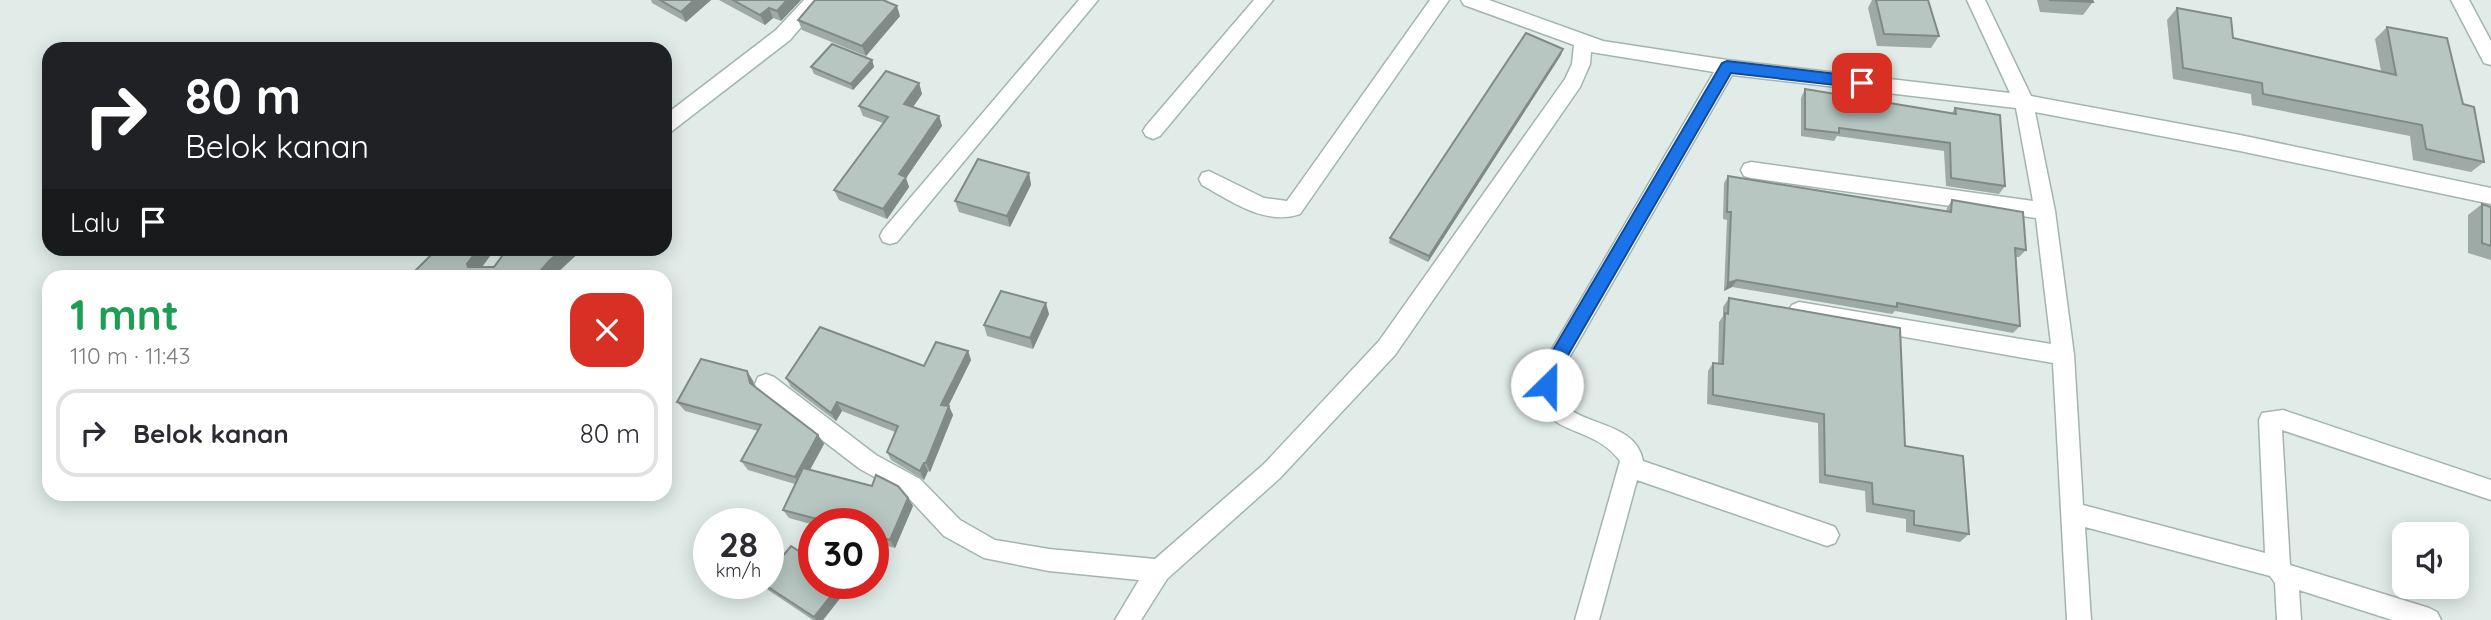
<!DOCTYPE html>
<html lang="id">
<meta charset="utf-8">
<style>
:root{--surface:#fff;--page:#f7f7f7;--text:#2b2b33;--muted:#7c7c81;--line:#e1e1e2}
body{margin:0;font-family:Quicksand,sans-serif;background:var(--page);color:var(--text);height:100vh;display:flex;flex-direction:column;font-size:26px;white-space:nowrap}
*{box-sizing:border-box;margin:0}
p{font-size:23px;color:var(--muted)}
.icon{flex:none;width:38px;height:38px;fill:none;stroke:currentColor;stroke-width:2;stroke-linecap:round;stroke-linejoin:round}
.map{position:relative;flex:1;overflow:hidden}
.sheet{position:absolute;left:42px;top:270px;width:630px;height:231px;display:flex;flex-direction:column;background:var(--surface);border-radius:21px;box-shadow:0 4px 18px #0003}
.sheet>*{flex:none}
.banner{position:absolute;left:42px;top:42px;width:630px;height:214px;border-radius:21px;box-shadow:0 4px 18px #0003;background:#202124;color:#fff;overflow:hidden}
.fabs{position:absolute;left:2392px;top:522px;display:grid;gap:14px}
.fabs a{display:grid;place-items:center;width:77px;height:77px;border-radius:14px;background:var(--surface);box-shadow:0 4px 18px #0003;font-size:35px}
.speed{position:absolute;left:693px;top:508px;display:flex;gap:14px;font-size:35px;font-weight:700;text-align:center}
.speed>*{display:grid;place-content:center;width:91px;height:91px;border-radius:50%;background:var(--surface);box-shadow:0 4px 18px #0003;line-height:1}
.speed small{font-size:18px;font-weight:400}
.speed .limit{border:10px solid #d22;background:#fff;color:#111}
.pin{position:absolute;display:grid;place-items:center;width:60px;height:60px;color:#fff;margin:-30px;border-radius:14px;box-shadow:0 4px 10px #0006}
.me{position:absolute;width:77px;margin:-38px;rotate:23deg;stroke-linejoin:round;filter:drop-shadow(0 0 5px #0008)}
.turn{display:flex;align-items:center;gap:24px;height:147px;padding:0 28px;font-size:32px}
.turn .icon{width:91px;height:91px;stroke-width:2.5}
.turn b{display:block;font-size:49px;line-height:60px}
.then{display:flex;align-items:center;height:66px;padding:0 28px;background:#0003;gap:14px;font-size:26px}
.round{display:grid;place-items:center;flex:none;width:74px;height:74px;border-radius:21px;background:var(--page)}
.headline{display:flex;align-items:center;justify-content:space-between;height:119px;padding:0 28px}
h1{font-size:42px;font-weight:800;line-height:52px;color:#1e9e55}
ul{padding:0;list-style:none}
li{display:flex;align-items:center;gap:21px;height:88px;margin:0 14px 10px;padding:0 14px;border:4px solid var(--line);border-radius:21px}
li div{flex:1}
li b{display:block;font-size:26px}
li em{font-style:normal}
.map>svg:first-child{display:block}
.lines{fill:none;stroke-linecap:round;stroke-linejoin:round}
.minor-casing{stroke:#a4b4af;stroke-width:3}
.minor{fill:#fff;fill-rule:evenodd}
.wall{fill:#9daaa6}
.shaded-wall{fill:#808b87}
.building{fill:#b7c6c1;stroke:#808b87;stroke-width:2}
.route{fill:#1a73e8;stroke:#114b97;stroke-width:2}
</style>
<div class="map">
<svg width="2491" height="620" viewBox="0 0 2491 620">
<rect width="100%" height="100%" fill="#e1ece8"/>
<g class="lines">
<g class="minor-casing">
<g id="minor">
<path d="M804,0H824L790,40L672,131L665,134V115L776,30Z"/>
<path d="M1079,0H1098L897,242L890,244L883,242L880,236L883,230Z"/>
<path d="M1254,0H1273L1160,136L1153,139L1146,136L1143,131L1146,126Z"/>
<path d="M1430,0H1449L1300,214C1265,226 1231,201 1202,185L1199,179L1202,173L1209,171L1264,198L1287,201Z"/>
<path d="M1461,0H1489L1603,41L1727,60L2010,93L1967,0H1985L2031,96L2240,135L2491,188V204L2240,151L2035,112L2055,211L2074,355L2083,505L2265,553L2259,420L2262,413L2283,410L2491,480V500L2282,430L2290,565L2429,608L2437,612L2441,620H2392L2299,590L2301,620H2277L2275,583L2270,576L2085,527L2091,620H2067L2053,363L1792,317L1788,311L1792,305L1799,302L2051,344L2036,218L1751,178L1744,176L1741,170L1744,164L1751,162L2033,201L2016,108L1732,75L1562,370C1561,379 1558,388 1561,397C1570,427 1636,418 1643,461L1827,524L1835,527L1839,535L1835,543L1827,546L1637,480L1599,620H1575L1620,461C1589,418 1528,442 1541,368L1714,72L1591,52L1590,64L1580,87L1395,355L1280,478L1167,579L1141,620H1115L1139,580L1049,571L984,558L944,536L904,493L860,469L758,391L755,384L758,377L766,374L774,377L876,455L920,479L960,520L995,540L1049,549L1155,559L1264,464L1379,341L1565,79L1572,64L1574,45L1464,5Z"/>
<path d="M2451,0H2469L2491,41V65L2484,63Z"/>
</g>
</g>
<use href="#minor" class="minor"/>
</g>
<g class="wall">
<path d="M651,0H711L686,22L652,3Z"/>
<path d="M719,0H801L781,21L773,18L765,25Z"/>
<path d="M1872,0H1928L1939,36L1931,48L1877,46L1868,8Z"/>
<path d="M2037,0H2092L2093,2L2083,15L2040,12Z"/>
<path d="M2177,8L2233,38L2381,71L2375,39L2387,27L2463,104L2484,162L2471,172L2413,160L2410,136L2252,105L2251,94L2173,79L2167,20Z"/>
<path d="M900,16L866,56L802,30L798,20Z"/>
<path d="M1561,55L1428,262L1389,243L1390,238Z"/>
<path d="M872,60L874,67L853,90L814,74L811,67Z"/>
<path d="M919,83L922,94L913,107L939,116L942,126L906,178L909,187L887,219L839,200L834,190L883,123L863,116L859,106Z"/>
<path d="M1805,89L1952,113L1955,108L2005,186L1999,194L1946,186L1944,151L1837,136L1834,141L1801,136V98Z"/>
<path d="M1029,173L1031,185L1010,227L959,212L955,201Z"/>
<path d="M1728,176L1946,212L1947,208L1952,200L2026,250L2019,257H2016L2020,326L2013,333L1895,311L1892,314L1732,287L1724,291L1727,220L1723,219L1724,183Z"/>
<path d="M2482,204L2491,207V260L2468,253V215Z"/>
<path d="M1729,298L1905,446L1969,534L1960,542L1906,532V519L1866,512L1865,491L1819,483L1818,423L1707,404L1708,371L1713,363H1718L1719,322L1723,316V307Z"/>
<path d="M1049,314L1033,349L987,336L984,325Z"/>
<path d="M968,351L971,360L948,406L953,415L930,472L928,471L924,480L891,460L887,452L895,432L842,411L836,421L791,387L786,378L924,366Z"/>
<path d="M747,371L753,381L755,387L818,435L824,444L810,470L908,498L913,506L895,548L873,542V523H814V525L789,518L783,510L795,484L748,470L741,461L758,431L685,411L677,402Z"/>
<path d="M761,583L849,587L823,620H813L768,590Z"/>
</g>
<g class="shaded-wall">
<path d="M694,0H711L686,22L681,12Z"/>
<path d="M787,0H801L781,21L777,11Z"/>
<path d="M897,6L900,16L866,56L862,46Z"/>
<path d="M769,8L773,18L765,25L760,15Z"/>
<path d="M1563,49L1561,55L1428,262L1429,256Z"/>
<path d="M872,60L874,67L853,90L851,84Z"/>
<path d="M919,83L922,94L908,114L904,104Z"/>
<path d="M939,116L942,126L906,178L909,187L887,219L883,209L899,174Z"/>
<path d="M1029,173L1031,185L1010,227L1007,216Z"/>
<path d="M479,248H496L477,274L468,267L467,264Z"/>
<path d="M564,248H584L554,276H536L549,261Z"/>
<path d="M1737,280L1732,287L1724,291L1728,283Z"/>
<path d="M1046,303L1049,314L1033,349L1030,338Z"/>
<path d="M968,351L971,360L945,413L941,405Z"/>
<path d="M747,371L753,381L756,393L750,383Z"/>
<path d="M837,402L842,411L836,421L831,413Z"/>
<path d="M949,406L953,415L930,472L926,463Z"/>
<path d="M818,435L824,444L801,486L795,477Z"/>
<path d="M924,463L928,471L924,480L920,471Z"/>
<path d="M908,498L913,506L895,548L890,540Z"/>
<path d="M841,583H846L849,587L823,620H816L814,617Z"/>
</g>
<g class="building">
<path d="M660,0H694L681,12Z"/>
<path d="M733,0H787L777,11L769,8L760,15Z"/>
<path d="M815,0H883L897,6L862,46L798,20Z"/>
<path d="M1876,0H1928L1939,36L1884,34Z"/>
<path d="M2049,0H2092L2093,2Z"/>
<path d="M2177,8L2231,18L2233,38L2396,75L2387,27L2447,38L2463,104L2474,107L2484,162L2426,149L2422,125L2263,94L2262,83L2183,68Z"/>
<path d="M1526,33L1563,49L1429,256L1390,238Z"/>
<path d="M832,44L872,60L851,84L811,67Z"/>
<path d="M886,71L919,83L904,104L939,116L899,174L906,177L883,209L834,190L888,117L859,106Z"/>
<path d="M1805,89L1956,114L1955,108L2000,115L2005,186L1951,178L1950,143L1839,128V133L1805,129Z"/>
<path d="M978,159L1029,173L1007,216L955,201Z"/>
<path d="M1728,176L1951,212L1952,200L2023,212L2026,250L2015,248L2020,326L1897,303V307L1737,280L1728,283L1731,212H1727Z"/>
<path d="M2482,204L2491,207V246L2482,243Z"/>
<path d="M438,248H479L467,264L468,267H494L508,248H564L549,261L536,276H410Z"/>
<path d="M1001,291L1046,303L1030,338L984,325Z"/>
<path d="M1729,298L1900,328L1905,446L1963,456L1969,534L1914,525V511L1873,504L1872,483L1825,475L1824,414L1713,395V363L1723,364L1725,313L1728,314Z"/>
<path d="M820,327L924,366L936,342L968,351L941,405L949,406L926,463H924L920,471L887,452L898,426L837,402L831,413L786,378Z"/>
<path d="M701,359L747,371L750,383L818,435L795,477L741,461L761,425L677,402Z"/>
<path d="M803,468L872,486L876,475L898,486L908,498L890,540L873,535V523H832L783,510Z"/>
<path d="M791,546L814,561V583H841L814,617L762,583H768V574Z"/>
</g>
<path class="route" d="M1727,61L1862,77L1870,83L1862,88L1731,73L1560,369L1553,390L1547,392L1541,390L1539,385L1546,362L1722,63Z"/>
</svg>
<div class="fabs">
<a><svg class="icon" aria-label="sound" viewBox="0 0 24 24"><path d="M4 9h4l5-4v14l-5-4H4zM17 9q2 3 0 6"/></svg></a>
</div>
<div class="speed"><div>28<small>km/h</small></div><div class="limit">30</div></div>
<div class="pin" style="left:1862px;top:83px;background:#d93025"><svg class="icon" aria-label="arrive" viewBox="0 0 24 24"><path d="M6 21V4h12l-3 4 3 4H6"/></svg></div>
<svg class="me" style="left:1547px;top:385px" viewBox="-20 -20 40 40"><circle r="19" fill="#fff"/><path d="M0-13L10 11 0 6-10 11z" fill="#1a73e8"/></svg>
<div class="banner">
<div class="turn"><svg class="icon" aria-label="right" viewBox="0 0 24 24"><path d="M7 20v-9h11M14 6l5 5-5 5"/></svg><div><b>80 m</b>Belok kanan</div></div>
<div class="then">Lalu<svg class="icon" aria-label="arrive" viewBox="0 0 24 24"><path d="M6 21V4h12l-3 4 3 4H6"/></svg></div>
</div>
<section class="sheet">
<div class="headline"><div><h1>1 mnt</h1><p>110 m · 11:43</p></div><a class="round" style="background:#d93025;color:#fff"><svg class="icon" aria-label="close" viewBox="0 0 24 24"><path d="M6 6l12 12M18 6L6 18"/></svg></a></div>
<ul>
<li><svg class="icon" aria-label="right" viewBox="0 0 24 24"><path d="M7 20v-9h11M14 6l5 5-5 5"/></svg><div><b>Belok kanan</b></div><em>80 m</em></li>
</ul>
</section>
</div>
